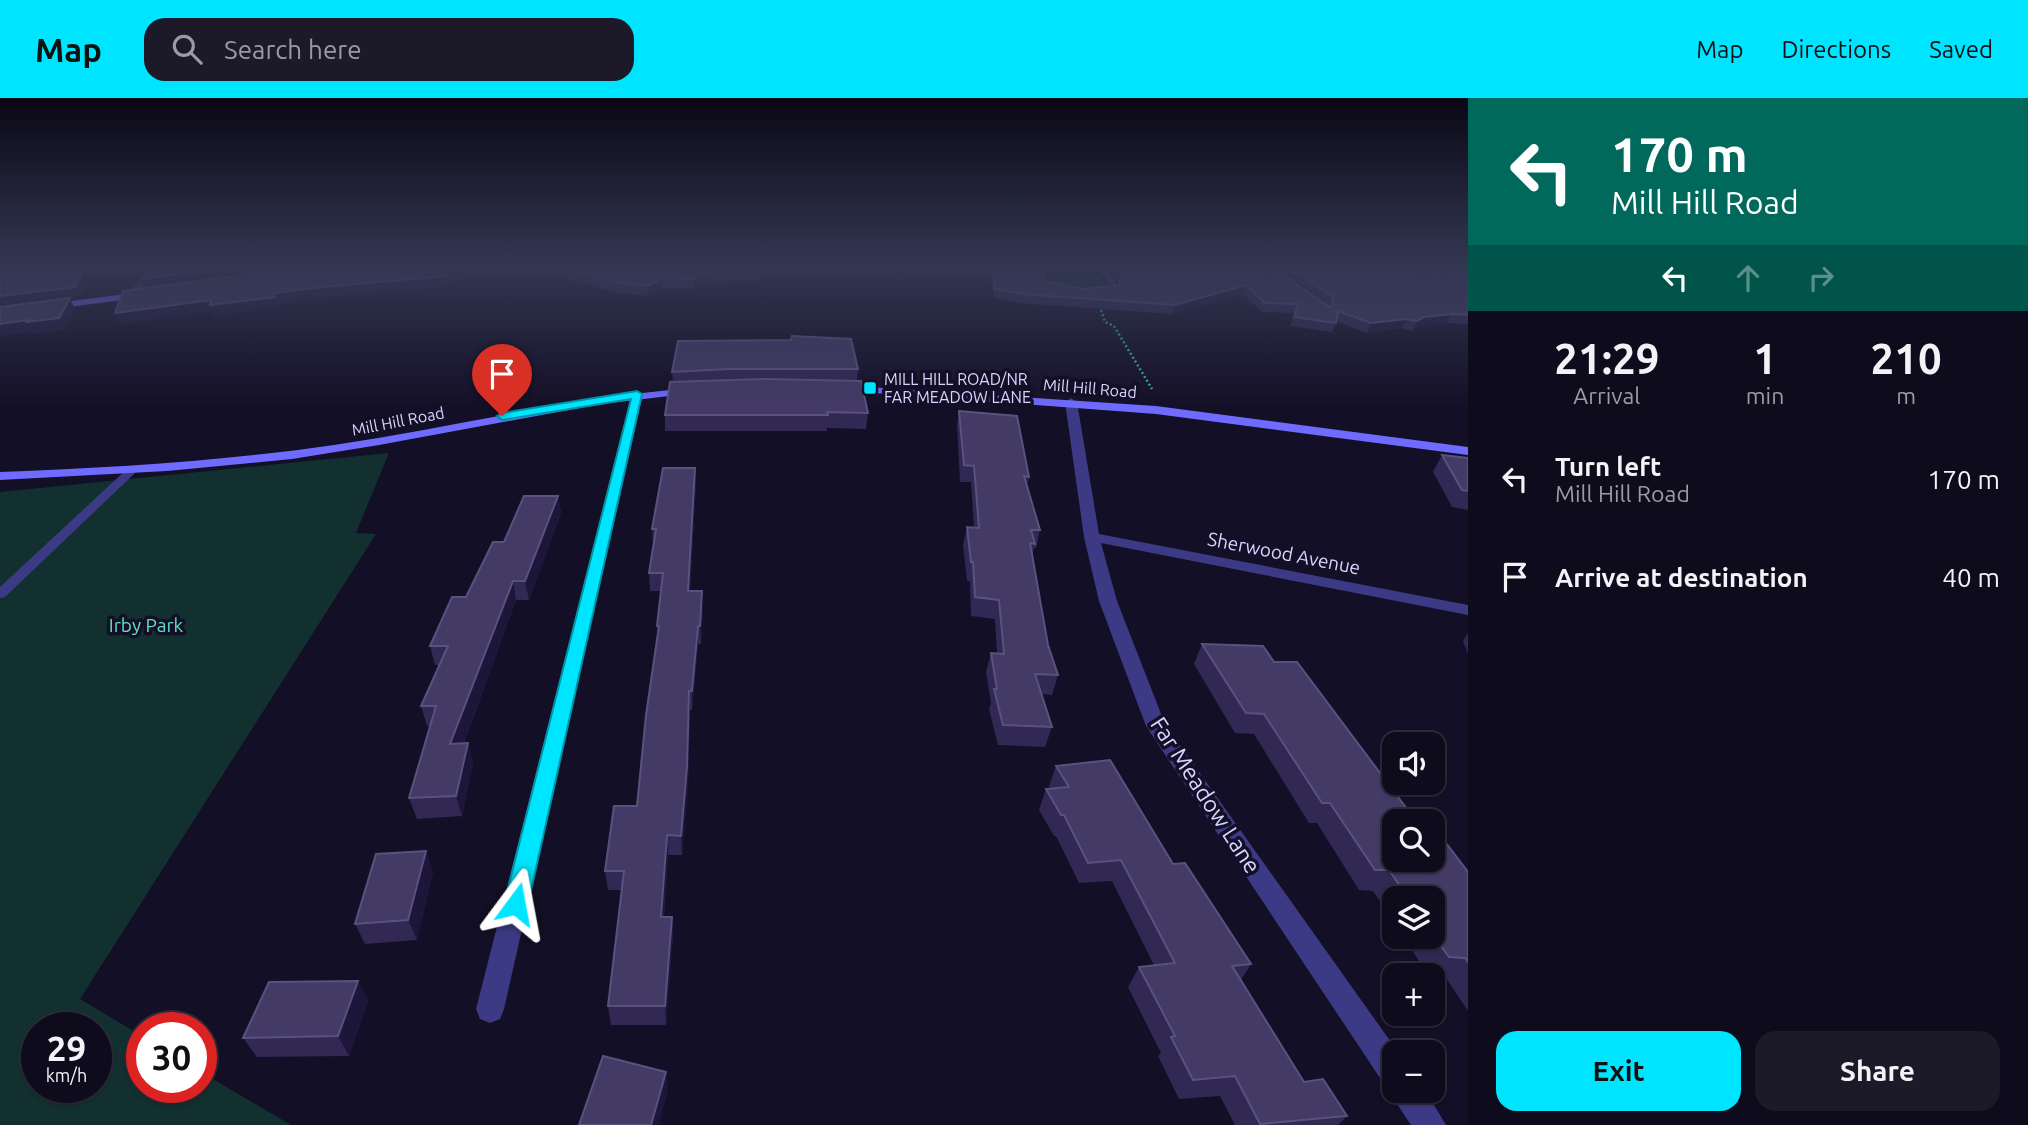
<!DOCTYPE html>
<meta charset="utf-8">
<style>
:root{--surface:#0e0b1c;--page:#1c1929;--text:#f1f3f6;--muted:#9b9ba3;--line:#2e2b3b;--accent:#00e5ff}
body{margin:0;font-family:Ubuntu,sans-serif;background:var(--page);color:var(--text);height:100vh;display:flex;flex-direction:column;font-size:26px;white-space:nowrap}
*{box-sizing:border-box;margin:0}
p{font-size:23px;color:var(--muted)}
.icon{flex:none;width:38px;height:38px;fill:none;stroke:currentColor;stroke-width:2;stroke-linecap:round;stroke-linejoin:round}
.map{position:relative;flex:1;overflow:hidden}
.sheet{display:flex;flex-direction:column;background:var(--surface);width:560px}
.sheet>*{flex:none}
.banner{background:#00695c;color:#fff;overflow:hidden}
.buttons{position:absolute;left:1382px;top:634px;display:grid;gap:14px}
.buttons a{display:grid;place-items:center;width:63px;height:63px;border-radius:14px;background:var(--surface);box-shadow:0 2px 5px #0004,0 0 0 2px var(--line);font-size:35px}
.speed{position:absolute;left:21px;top:914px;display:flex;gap:14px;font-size:35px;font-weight:700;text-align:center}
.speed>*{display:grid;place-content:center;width:91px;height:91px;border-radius:50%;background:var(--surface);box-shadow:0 2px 5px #0004,0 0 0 2px var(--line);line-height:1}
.speed small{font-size:18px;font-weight:400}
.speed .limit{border:10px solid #d22;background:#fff;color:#111}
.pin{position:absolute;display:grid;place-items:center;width:60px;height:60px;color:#fff;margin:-72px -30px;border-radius:50% 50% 50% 0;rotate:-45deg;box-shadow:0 0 7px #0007}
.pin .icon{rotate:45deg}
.me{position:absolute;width:77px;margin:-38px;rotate:13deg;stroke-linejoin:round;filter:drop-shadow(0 0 5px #0008)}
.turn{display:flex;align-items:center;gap:24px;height:147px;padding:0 28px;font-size:32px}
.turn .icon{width:91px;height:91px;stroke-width:2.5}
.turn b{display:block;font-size:49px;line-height:60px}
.lanes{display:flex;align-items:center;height:66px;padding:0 28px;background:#0003;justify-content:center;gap:35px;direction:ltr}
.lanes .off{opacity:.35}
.eta{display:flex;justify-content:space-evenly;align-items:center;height:119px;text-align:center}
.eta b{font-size:42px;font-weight:700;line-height:49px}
.primary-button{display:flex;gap:14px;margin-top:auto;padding:14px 28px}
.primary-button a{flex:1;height:80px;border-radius:21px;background:var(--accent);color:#111;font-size:28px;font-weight:700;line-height:80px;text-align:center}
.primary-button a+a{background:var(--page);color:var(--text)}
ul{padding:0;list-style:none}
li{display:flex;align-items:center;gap:21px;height:98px;padding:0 28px}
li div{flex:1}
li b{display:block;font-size:26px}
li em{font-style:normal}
header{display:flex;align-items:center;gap:42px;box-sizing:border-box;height:98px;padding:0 35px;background:var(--accent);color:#111}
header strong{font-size:33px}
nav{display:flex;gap:38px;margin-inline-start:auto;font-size:24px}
.search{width:490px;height:63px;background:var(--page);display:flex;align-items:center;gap:18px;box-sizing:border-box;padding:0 24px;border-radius:21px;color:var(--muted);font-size:26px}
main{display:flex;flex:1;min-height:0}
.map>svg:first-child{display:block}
.green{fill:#12302f;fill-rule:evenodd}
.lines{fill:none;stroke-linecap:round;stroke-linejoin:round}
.path{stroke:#2fb8b0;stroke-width:2.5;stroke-dasharray:2 2.5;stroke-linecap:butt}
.lane{fill:#3d3a85;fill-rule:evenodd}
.street{fill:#3d3a85;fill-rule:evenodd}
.secondary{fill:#6f6bff;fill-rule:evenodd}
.wall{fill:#312854}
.shaded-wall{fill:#1d163a}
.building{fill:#433a66;stroke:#5a527e;stroke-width:2}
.route{fill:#00e5ff;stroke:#0095a6;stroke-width:2}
.poi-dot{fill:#00e5ff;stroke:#130f26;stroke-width:2.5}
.labels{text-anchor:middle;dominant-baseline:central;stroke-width:7;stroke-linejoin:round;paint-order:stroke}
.far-poi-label{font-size:16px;fill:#d9d4ff;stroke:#130f26;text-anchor:start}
.far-street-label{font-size:16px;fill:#d9d4ff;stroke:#130f26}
.street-label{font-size:19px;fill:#d9d4ff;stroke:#130f26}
.park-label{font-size:19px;fill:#5fe0c0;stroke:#130f26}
.near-street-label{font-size:23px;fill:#d9d4ff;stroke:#130f26}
</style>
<header>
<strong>Map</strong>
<div class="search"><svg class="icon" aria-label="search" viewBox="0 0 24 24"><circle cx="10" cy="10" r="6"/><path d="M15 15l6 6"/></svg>Search here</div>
<nav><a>Map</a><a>Directions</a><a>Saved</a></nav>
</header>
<main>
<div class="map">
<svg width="1468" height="1027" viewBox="0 0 1468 1027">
<rect width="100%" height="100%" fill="#130f26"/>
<g class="green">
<path d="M1058,169C1078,169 1095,169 1106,187L1103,191L1085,193L1052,185L1047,173Z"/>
<path d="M389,355L356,435L376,436L80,901L142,938V989H201V974L291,1027H0V394ZM37,929H96V989H37Z"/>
</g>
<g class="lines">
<path class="path" d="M1101,212L1105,224L1114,228L1152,291"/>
<path class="lane" d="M131,370L136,373L135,375L5,499L0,500V489L127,371Z"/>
<g class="street">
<path d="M158,166H167L130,201H124V197Z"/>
<path d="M1041,166L1136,168L1140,170L1136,172H1108L1118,188L1117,191L1094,198L1090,195L1091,193L1110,188L1100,172L1046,170L1043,173L1048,182L1057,189L1053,192L1042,186L1035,173Z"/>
<path d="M1432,166H1443L1468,181V187Z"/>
<path d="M1255,171L1318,174L1322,176L1318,178L1258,175Z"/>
<path d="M633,294L643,296L504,911L500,921L490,925L480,921L476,911Z"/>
<path d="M1071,300L1077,304L1099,436L1468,507V517L1101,445L1117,503L1165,626L1398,954H1395V992H1425L1446,1027H1411L1395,1003L1392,989L1384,986L1146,628L1099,503L1084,439L1065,304Z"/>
</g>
<g class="secondary">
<path d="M142,194L145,195V199L0,218V212Z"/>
<path d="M838,287L1156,308L1468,349V357L1156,316L834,292V288Z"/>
<path d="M691,290L697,293L695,295L601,306L379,347L292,361L167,373L0,382V374C112,370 223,363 334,347C454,329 570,300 691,290Z"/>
</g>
</g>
<g class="wall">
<path d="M156,166H947L901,182L879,177H770V180H760V182L698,185L694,191L663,190L648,198L613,194L535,171L448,183L449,188L325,199L278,206V209L214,218L212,213L120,226L115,215L145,190Z"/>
<path d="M989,166H1036L1048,184L1083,191L1119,187V185L1113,175L1115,167L1277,172L1329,208L1294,181L1297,173L1466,178L1465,176L1140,166H1468V226L1447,225L1419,228L1412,233L1402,230L1367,235L1336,223L1332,234L1290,228L1295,215L1262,214L1243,196L1172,216L1020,205L994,199Z"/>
<path d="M678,243L858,271L857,283L868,315L866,331L827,330V333H665V317L673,284L672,274Z"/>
<path d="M959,313L1029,379L1027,387L1040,432L1036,450H1034L1032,458L1048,547L1058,577L1052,597L1041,596L1052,629L1045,649L998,647L989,611L991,605L986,574L991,555H997L995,521L971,518L970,483H967L963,447L967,429L974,430L971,384H960L957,328Z"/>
<path d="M1442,357L1468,360V412L1452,409L1433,374Z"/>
<path d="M696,386L690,493L703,511L701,546H698L692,612H690L688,688L682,757H668L664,819H672L673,838L666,927H611L608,908L622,792H608L605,773L637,708L658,538L657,528L661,493H650L649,475L653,446L652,431Z"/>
<path d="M558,398L561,415L529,502H516L464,645H468L473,665L462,718L417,721L409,700L430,628H427L421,608L439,567H435L430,548L466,499L504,444Z"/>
<path d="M1468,535V556L1463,543Z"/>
<path d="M1202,546L1274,564L1416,723L1468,774V913L1446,880L1433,879V877H1428L1403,838H1433V800H1395V825L1373,793L1359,792L1317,725H1309L1254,636L1235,635L1194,566Z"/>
<path d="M1056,668L1173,766L1251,866L1241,882L1304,984L1347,1018L1338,1027H1235L1220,998L1179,1001L1158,958L1161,955L1128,889L1139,869L1154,867L1112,783L1079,785L1056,738H1054L1039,712L1046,691H1051L1049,688Z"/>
<path d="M433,773L417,842L365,846L355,826Z"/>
<path d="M358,883L368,903L349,958L257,959L243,940Z"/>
</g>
<g class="shaded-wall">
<path d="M86,166H95L80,199L70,200L75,211L65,232L33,236L32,234L0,238V226L59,220L0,210V198Z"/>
<path d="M139,166H154L135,183L131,173Z"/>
<path d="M255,166H334L145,191L141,181Z"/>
<path d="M499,166H534L535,171L448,183L449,188L325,199L278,206V209L214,218L212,213L120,226L115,215Z"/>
<path d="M658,166H716L648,181V171L650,168Z"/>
<path d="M919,166H947L901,182L903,172Z"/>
<path d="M698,175V185L694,191V181Z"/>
<path d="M662,180L663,190L648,198V188Z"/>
<path d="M1246,187L1243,196L1172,216L1175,207Z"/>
<path d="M1451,216L1447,225L1419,228L1412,233L1417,223L1424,219Z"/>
<path d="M1406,221L1402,230L1367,235L1371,225Z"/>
<path d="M695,370L696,386L689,511L688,493Z"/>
<path d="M558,398L561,415L529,502L525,483Z"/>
<path d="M513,483L516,502L456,666L450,646Z"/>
<path d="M702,493L703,511L701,546L700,528Z"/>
<path d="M698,528V546L692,612V593Z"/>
<path d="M689,593L690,612L688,688L682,757L681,738Z"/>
<path d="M468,645L473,665L462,718L456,698Z"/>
<path d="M667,737L668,757L662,838L661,819Z"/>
<path d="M426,753L433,773L417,842L408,822Z"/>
<path d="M672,819L673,838L666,927L665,908Z"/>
<path d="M358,883L368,903L349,958L338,938Z"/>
<path d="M666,974L668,993L659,1027H651Z"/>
</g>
<g class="building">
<path d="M0,166H86L75,189L0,198Z"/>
<path d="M134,166H139L131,173Z"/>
<path d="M156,166H255L141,181Z"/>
<path d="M325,166H499L444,174L447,178L322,189L274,195L275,199L210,207L211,202L115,215L123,193Z"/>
<path d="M550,166H658L650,168L648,171L655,175L718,166H919L903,172L880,167H770L771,170H761V172L698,175L694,181L662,180L648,188L612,184Z"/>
<path d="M991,166H1036L1048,184L1083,191L1119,187L1122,178L1115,167L1277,172L1329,209L1333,207L1332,199L1297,173L1468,178V217L1451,216L1424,219L1417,223L1406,221L1371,225L1338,213L1336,225L1294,219L1298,206L1265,205L1246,187L1175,207L1022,196L995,191Z"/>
<path d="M1406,166H1468V168Z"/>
<path d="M70,200L59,220L27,224L28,222L0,226V209Z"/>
<path d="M792,238L851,241L858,271H729L672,274L678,243L791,242Z"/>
<path d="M766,281L861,283L868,315L827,314L828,317H665L670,284Z"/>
<path d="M959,313L1017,318L1029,379L1024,378L1040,432H1031L1035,446L1030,445L1048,547L1058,577L1035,576L1052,629L1003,627L994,591H997L991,555L1004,556L999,502L975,499L973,464H971L967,429L979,430L974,368L964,367Z"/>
<path d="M1442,357L1468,360V393L1462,392Z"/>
<path d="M663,370H695L688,493H702L700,528H698L692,593H689L687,669L681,738L667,737L661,819H672L665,908H608L624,773H605L614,708H637L646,617L659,528H657L663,475H649L656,431H652Z"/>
<path d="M524,398H558L525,483H513L450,646L468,645L456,698L409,700L436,608H421L448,548H430L452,499H466L493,444H504Z"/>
<path d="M1202,546L1263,548L1274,564H1297L1416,723H1419H1395V761H1433V728L1468,774V864L1465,860L1449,859L1433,837V800H1408L1389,772H1375L1330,705H1322L1264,616L1246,615Z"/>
<path d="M1110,662L1173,766L1185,765L1251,866L1232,868L1304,984L1323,981L1347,1018L1260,1026L1235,978L1193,982L1171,939L1175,938L1139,869L1175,865L1121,762L1088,765L1064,717H1061L1046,691L1069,689L1056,668Z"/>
<path d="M426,753L408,822L355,826L376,756Z"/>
<path d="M358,883L338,938L243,940L269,884Z"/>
<path d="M603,958L666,974L651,1027H579Z"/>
</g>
<linearGradient id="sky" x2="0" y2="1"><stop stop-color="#0a0815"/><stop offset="0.54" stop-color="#333752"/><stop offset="1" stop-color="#333752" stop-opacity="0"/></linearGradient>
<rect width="1468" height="310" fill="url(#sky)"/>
<path class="route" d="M637,293L642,296L528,806L524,813L516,816L508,813L504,806L631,301L502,322L497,318L502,315Z"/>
<rect class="poi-dot" x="863" y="283" width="14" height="14" rx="3.5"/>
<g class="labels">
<g class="far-poi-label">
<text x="884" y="281">MILL HILL ROAD/NR<tspan x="884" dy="18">FAR MEADOW LANE</tspan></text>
</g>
<g class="far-street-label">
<text transform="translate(1090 290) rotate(5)">Mill Hill Road</text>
<text transform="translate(398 323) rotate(-11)">Mill Hill Road</text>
</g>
<g class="street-label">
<text transform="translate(1284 455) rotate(11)">Sherwood Avenue</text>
</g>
<g class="park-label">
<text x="146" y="527">Irby Park</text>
</g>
<g class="near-street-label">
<text transform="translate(1206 697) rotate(57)">Far Meadow Lane</text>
</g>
</g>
</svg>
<div class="buttons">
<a><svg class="icon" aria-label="sound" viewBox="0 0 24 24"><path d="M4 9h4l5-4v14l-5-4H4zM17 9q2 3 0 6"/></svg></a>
<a><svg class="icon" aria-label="search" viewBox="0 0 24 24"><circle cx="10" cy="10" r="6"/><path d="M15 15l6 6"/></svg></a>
<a><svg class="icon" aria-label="layers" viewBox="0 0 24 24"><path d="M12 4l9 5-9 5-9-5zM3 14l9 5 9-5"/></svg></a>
<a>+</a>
<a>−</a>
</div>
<div class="speed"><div>29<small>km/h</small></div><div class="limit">30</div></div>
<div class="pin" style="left:502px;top:318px;background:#d93025"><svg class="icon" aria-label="arrive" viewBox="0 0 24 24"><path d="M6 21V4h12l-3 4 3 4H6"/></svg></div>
<svg class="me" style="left:516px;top:806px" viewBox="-20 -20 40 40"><path d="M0-17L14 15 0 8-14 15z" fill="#00e5ff" stroke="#fff" stroke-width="4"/></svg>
</div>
<section class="sheet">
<div class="banner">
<div class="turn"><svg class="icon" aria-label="left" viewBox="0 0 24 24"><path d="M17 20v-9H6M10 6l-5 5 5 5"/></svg><div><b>170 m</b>Mill Hill Road</div></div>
<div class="lanes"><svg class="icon" aria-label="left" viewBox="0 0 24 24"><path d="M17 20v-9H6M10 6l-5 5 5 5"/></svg><svg class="icon off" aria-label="ahead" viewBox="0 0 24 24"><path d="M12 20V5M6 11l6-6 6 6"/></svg><svg class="icon off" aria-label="right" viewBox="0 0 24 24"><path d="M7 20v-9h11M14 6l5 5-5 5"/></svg></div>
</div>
<div class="eta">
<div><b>21:29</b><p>Arrival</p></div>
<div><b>1</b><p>min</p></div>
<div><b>210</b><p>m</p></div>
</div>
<ul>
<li><svg class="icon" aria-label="left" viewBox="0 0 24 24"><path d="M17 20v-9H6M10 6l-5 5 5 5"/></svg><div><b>Turn left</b><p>Mill Hill Road</p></div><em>170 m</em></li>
<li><svg class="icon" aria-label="arrive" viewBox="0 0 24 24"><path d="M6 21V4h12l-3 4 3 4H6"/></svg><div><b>Arrive at destination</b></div><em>40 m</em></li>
</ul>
<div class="primary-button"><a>Exit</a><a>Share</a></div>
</section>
</main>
